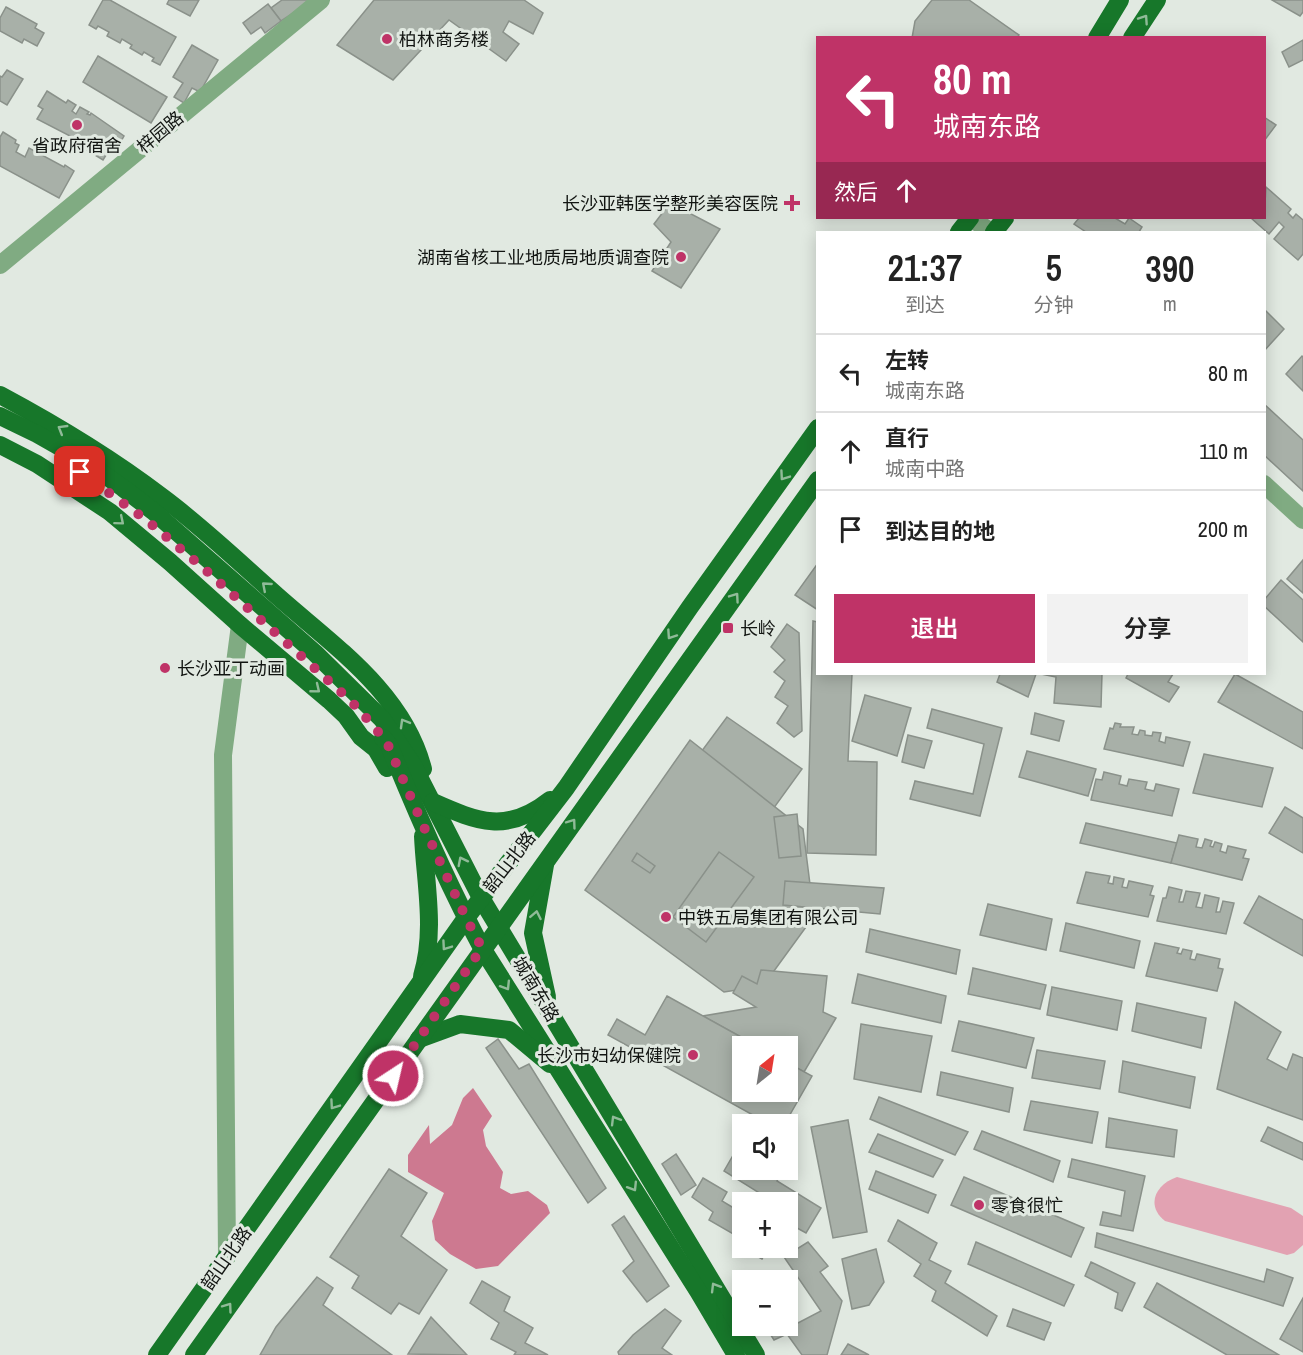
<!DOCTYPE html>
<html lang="zh">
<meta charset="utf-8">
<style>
:root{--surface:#fff;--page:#f2f2f2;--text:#222;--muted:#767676;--line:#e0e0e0;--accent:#bf3367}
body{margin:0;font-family:"Archivo Narrow","Noto Sans SC",sans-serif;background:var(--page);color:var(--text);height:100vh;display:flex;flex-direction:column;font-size:22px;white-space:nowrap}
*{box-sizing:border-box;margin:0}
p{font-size:20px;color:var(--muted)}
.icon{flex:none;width:33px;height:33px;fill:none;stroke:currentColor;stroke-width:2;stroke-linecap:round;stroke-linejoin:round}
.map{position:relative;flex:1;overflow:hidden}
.sheet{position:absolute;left:816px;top:231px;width:450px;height:444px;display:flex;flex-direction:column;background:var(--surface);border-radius:0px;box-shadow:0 3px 15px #0003}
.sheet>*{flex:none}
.guide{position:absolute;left:816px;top:36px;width:450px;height:183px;border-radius:0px;box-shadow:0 3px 15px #0003;background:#bf3367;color:#fff;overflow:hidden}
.needle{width:39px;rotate:30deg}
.buttons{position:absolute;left:732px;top:1036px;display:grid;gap:12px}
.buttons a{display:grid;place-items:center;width:66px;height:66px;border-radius:0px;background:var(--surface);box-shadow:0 3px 15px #0003;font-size:30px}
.pin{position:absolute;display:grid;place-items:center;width:51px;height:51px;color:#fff;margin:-26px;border-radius:12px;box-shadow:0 3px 9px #0006}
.me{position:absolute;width:66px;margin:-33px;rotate:35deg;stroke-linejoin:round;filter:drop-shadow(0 0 4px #0008)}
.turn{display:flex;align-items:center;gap:21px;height:126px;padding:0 18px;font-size:27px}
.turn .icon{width:78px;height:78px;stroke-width:2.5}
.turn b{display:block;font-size:42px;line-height:51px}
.then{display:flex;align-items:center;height:57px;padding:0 18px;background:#0003;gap:12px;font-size:22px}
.eta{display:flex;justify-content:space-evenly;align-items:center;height:102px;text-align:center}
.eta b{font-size:36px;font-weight:600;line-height:42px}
.primary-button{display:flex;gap:12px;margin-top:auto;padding:12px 18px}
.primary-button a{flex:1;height:69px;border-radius:0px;background:var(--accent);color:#fff;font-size:24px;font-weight:600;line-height:69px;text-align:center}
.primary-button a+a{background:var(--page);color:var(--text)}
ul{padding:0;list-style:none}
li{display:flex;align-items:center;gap:18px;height:78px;padding:0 18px;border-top:2px solid var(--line)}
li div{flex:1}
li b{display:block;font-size:22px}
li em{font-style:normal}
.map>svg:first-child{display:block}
.green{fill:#e2a2b2}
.water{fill:#cd7990}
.building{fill:#a8b0a8;stroke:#8a918a;stroke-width:1.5}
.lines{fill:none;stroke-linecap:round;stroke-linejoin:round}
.minor{stroke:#80ab82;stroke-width:18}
.major{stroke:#17772a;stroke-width:18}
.oneway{stroke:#90bb98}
.route{stroke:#bf3367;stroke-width:10;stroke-dasharray:0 18}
.poi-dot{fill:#bf3367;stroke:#e1e9e1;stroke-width:2}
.labels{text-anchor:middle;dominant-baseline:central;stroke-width:6;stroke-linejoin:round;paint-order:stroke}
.poi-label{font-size:18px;fill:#121512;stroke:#e1e9e1;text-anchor:start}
.street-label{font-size:18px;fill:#121512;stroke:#e1e9e1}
</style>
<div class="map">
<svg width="1303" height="1355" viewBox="0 0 1303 1355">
<rect width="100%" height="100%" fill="#e1e9e1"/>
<path class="green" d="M1177,1177L1291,1208L1303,1216V1245L1294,1253L1287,1255L1165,1221C1145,1205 1156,1184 1177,1177Z"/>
<path class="water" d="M473,1088L492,1116L483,1130L486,1146L503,1172L500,1188L511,1194L528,1191L547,1205L550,1213L498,1266L476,1269L450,1254L435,1240L432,1221L444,1193L408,1172V1155L429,1125L430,1144L452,1125L463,1098Z"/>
<g class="building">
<path d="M103,0H110L176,37L160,65L152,61L154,58L144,52L142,55L130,48L132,45L122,39L120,43L107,36L109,32L98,26L96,29L89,25Z"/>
<path d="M169,0H199L190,16L167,4Z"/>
<path d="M282,0H313L281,21L271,8Z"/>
<path d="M374,0H524L543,13L533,34L509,21L503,32L519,44L506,61L449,20L393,80L337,45Z"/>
<path d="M932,0H969L1019,35L1017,38H912L915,21Z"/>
<path d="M1272,0H1303V12L1300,16Z"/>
<path d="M268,4L281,21L265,33L261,27L251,34L243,23Z"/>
<path d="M6,7L37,24L35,28L44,33L37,46L24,39L22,43L0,31V18Z"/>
<path d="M1303,40V60L1289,67L1282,52Z"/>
<path d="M192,45L218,60L200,92L192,88L184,103L174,97L183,83L173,77Z"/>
<path d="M98,56L167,97L151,123L83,82Z"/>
<path d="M7,70L23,79L7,105L0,101V76L2,77Z"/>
<path d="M47,91L66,103L68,100L76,105L72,111L76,114L80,107L89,112L87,114L90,115L91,113L124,136L116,150L111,147L103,160L72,141L74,138L37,119L43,109L38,106Z"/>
<path d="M1264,117L1276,125L1264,141Z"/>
<path d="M3,132L16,140L15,143L19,145L16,152L25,157L29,148L64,167L65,165L74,171L59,198L0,166V137Z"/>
<path d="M1266,187L1291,209L1288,213L1293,218L1296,214L1303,220V254L1298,260L1274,239L1284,227L1279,222L1269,234L1251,218H1264Z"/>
<path d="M670,203L720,229L681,288L652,271L671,242L654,224Z"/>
<path d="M1079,218H1115L1125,224L1129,218L1142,227L1139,232H1086L1074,224Z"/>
<path d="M1264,309L1284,329L1264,351Z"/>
<path d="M1302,356L1303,357V391L1286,374Z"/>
<path d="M1264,404L1303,440V491L1264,455Z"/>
<path d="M1303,560V593L1287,579Z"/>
<path d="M818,563V610L795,595Z"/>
<path d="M1281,580L1303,600V642L1264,606V600Z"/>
<path d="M813,621L818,622V674H852L848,761L877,762L876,855L807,853Z"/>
<path d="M787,624L799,633L802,731L794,737L777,723L788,706L775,697L785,681L774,672L785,660L771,647Z"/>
<path d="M1000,674H1036L1028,697L997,682Z"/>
<path d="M1041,674H1102L1101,707L1054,703L1056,677Z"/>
<path d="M1128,674H1173L1168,682L1179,687L1169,702L1126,678Z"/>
<path d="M1235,674L1303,712V749L1218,702Z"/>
<path d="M865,695L911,708L897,756L852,741Z"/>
<path d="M932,709L1002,728L980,816L910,799L915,781L973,794L984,744L927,728Z"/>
<path d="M1035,713L1064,721L1059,741L1031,734Z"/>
<path d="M727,717L802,769L742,852L667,798Z"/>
<path d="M1115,723L1121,724L1120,727H1134L1132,734L1138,735L1140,730L1145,731V735L1152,736L1153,732L1161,733L1159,741L1165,743L1166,737L1190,742L1183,766L1104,749L1110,728L1113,729Z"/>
<path d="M908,735L932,741L924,768L902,762Z"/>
<path d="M690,740L803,829L814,916L763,986L724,992L585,890Z"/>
<path d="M1027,751L1096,769L1088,796L1019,777Z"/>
<path d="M1204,754L1273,768L1262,807L1193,793Z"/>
<path d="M1104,772L1121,776L1119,784L1127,786L1129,779L1147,782L1145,789L1154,791L1156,784L1179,789L1172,816L1091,800L1096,779L1102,780Z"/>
<path d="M1285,807L1303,818V853L1269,833Z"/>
<path d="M797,814L801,856L779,858L774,817Z"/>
<path d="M1086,823L1177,843L1171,863L1080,843Z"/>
<path d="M1179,835L1198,839L1196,847L1202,848L1205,839L1212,841L1210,846L1213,847L1215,842L1222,844L1220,851L1226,853L1228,846L1246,850L1243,858L1249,859L1242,880L1171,863Z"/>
<path d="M719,852L754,877L706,942L673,917Z"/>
<path d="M637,853L655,866L650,873L632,861Z"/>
<path d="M1086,872L1110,876L1108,883L1113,884L1114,877L1124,879L1122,887L1127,888L1129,881L1153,886L1150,895L1154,896L1148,917L1077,903Z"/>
<path d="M785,881L884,888L880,914L783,905Z"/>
<path d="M1169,887L1182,890L1179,902H1183L1186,891L1200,893L1196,907L1202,908L1205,895L1219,898L1216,912H1220L1223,901L1234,903L1226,934L1157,921L1163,898H1166Z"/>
<path d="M1259,896L1303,920V956L1244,923Z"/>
<path d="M988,904L1052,919L1046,950L980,935Z"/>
<path d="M1066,923L1140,941L1134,968L1060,951Z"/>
<path d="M870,929L960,950L956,974L866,952Z"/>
<path d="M1155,943L1179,948L1177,953L1181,954L1183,949L1192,951L1190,959L1195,960L1197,954L1220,959L1218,968L1223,969L1217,991L1146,976Z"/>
<path d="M973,968L1046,985L1040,1009L968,994Z"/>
<path d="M761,970L827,976L823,1012L836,1018L804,1072L788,1063V1047H759L703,1016L756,1007L733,993L742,976L757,984Z"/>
<path d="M858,974L946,996L941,1023L852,1003Z"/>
<path d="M1052,987L1122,1001L1117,1030L1047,1015Z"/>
<path d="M667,996L759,1047H742V1092H788V1063L812,1076L784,1125H771L608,1035L617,1019L645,1035Z"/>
<path d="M1235,1002L1281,1032L1267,1059L1287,1070L1293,1054L1303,1058V1120L1217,1089Z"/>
<path d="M1137,1003L1206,1018L1201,1048L1132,1031Z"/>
<path d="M959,1021L1034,1038L1026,1068L952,1051Z"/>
<path d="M861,1024L932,1036L921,1092L854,1079Z"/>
<path d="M498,1039L519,1069L529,1064L606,1188L588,1203L486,1048Z"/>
<path d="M1037,1050L1105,1061L1100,1089L1032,1078Z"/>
<path d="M1123,1061L1195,1077L1190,1108L1119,1092Z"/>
<path d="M941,1072L1013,1088L1009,1112L937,1095Z"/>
<path d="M879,1097L968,1132L955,1155L870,1119Z"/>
<path d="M1031,1101L1098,1112L1092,1143L1024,1130Z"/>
<path d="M1109,1118L1177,1130L1174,1157L1106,1147Z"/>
<path d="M848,1120L867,1232L833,1238L811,1127Z"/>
<path d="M1268,1127L1303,1143V1160L1261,1141Z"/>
<path d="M982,1131L1060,1161L1053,1182L974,1149Z"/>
<path d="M878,1134L943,1160L933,1177L869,1152Z"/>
<path d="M739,1145L742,1147V1170H783L777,1181L821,1208L806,1233L788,1223V1203H762L766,1197L724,1171Z"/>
<path d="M676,1154L696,1185L681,1195L662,1164Z"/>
<path d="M1072,1159L1145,1176L1133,1231L1100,1225L1103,1212L1121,1216L1125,1191L1068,1177Z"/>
<path d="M389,1169L427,1193L401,1236L447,1270L419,1314L399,1303L391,1314L352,1288L359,1276L330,1257Z"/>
<path d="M876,1171L936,1195L928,1213L869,1189Z"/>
<path d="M964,1177L1084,1228L1071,1257L951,1205Z"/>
<path d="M703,1178L727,1192L722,1201L742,1213V1248H768L762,1259L734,1244L737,1236L709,1220L713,1212L692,1197Z"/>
<path d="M624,1216L669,1286L647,1302L623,1271L634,1261L612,1225Z"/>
<path d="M898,1220L937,1243L929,1260L951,1271L945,1283L997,1316L987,1336L932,1301L936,1291L914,1276L921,1264L888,1241Z"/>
<path d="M1097,1233L1264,1282L1267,1269L1293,1278L1283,1306L1095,1247Z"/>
<path d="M808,1242L828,1266L820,1272L842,1301L827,1355H802L787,1334L774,1340L765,1326H788V1307L798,1323L821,1311L784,1257Z"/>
<path d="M976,1242L1074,1285L1064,1306L968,1264Z"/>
<path d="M876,1249L884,1282L869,1305L852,1309L842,1259Z"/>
<path d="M1091,1262L1135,1283L1122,1311L1115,1308L1118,1293L1085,1276Z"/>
<path d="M317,1277L333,1288L323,1305L392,1355H260L276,1327Z"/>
<path d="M482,1281L510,1297L504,1311L533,1328L525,1343L548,1355H514L516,1352L491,1339L499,1323L470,1303Z"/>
<path d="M1157,1283L1279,1355H1227L1144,1307Z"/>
<path d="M1303,1298V1352L1280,1339Z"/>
<path d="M665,1309L681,1321L662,1348L672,1355H619L618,1352L633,1335Z"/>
<path d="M1013,1309L1051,1323L1044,1340L1007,1326Z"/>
<path d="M431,1317L467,1355L408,1354Z"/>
<path d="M848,1344L869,1355H841Z"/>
</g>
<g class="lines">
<g class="minor">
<path d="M971,218L991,232"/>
<path d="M0,265L321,0"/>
<path d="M1264,484L1303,520"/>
<path d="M227,1257L223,755L240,625"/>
</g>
<g class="major">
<path d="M1097,38L1120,0"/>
<path d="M1132,38L1157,0"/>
<path d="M959,232L970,218"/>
<path d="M994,232L1005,218"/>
<path d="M0,395C56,425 111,458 162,497C204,528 243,566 283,601C338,649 404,695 423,769"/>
<path d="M0,416L37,434L88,463L123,488L153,511L315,653L382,719L414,767L481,898L756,1355"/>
<path d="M0,445L37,464L110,512L170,562L240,625L329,700L346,716L361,737L376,749L387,768"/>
<path d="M383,738L389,745C417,814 447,883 482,948L698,1291L736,1355"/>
<path d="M433,802C478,822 507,834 550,800"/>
<path d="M545,865L533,933L547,997"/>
<path d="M422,976C436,930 425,882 423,836"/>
<path d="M419,1039L460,1024L509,1030L550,1064"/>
<path d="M157,1355L466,918L566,788L690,607L818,428"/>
<path d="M194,1355L818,480"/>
</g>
</g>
<defs><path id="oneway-chevron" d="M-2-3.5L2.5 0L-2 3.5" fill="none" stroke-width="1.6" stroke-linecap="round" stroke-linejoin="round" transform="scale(1.5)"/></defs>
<g class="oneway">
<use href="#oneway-chevron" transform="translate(1144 19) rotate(-56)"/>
<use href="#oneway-chevron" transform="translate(62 429) rotate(-149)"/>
<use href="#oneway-chevron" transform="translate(784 476) rotate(125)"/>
<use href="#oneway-chevron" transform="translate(120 521) rotate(40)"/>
<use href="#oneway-chevron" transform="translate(266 586) rotate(-139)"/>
<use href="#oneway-chevron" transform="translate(735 597) rotate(-55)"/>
<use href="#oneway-chevron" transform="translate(671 635) rotate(124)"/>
<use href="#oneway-chevron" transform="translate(316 689) rotate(39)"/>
<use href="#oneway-chevron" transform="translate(404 723) rotate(-120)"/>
<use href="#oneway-chevron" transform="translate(572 823) rotate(-54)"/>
<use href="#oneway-chevron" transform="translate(462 861) rotate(-117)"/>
<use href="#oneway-chevron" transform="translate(536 915) rotate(-79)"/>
<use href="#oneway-chevron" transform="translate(446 946) rotate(125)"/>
<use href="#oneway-chevron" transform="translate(506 986) rotate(58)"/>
<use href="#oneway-chevron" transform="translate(334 1105) rotate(125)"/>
<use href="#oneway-chevron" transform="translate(615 1120) rotate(-121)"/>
<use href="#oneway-chevron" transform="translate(633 1187) rotate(58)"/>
<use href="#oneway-chevron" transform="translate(715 1287) rotate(-121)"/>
<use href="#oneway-chevron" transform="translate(228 1307) rotate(-54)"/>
</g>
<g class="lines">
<path class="route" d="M80,472L145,519L201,566L350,700L376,729L388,745L423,825L466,918L482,948L393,1076"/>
</g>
<g class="poi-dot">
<circle cx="387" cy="39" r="6"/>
<circle cx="77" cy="125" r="6"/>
<path d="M789 194h6v6h6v6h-6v6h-6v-6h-6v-6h6z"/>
<circle cx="681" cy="257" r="6"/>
<rect x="722" y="622" width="12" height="12" rx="3"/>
<circle cx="165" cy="668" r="6"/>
<circle cx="666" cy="917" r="6"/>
<circle cx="693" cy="1055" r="6"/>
<circle cx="979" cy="1205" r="6"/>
</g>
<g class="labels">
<g class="poi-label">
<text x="399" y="39">柏林商务楼</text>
<text x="77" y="145" text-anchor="middle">省政府宿舍</text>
<text x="778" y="203" text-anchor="end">长沙亚韩医学整形美容医院</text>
<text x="669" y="257" text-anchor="end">湖南省核工业地质局地质调查院</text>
<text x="740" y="628">长岭</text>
<text x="177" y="668">长沙亚丁动画</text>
<text x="678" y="917">中铁五局集团有限公司</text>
<text x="681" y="1055" text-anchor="end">长沙市妇幼保健院</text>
<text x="991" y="1205">零食很忙</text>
</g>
<g class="street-label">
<text transform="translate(160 132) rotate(-40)">梓园路</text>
<text transform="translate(509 862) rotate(-52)">韶山北路</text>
<text transform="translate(536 989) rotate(59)">城南东路</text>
<text transform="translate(226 1258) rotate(-55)">韶山北路</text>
</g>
</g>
</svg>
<div class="buttons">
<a><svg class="needle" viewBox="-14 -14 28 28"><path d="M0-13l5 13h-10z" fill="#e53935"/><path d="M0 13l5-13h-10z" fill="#767676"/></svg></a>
<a><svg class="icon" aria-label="sound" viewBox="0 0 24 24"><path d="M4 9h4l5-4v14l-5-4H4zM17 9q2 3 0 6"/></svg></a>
<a>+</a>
<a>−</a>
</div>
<div class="pin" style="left:80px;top:472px;background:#d93025"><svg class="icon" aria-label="arrive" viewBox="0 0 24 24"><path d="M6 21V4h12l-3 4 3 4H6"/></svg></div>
<svg class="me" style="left:393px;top:1076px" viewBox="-20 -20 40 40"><circle r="17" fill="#bf3367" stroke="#fff" stroke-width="3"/><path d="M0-11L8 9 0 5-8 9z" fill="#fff"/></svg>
<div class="guide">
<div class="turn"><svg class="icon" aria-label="left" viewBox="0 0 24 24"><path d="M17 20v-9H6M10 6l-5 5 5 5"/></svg><div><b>80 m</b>城南东路</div></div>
<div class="then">然后<svg class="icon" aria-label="ahead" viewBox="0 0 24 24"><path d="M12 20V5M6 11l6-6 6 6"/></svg></div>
</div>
<section class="sheet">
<div class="eta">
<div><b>21:37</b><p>到达</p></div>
<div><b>5</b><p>分钟</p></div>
<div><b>390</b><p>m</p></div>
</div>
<ul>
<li><svg class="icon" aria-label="left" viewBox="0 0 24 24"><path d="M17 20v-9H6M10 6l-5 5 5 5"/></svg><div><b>左转</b><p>城南东路</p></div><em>80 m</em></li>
<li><svg class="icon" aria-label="ahead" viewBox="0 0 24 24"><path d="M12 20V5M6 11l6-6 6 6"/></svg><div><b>直行</b><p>城南中路</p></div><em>110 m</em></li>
<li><svg class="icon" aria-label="arrive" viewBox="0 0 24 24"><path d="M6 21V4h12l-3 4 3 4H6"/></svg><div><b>到达目的地</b></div><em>200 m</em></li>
</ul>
<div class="primary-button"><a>退出</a><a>分享</a></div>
</section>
</div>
